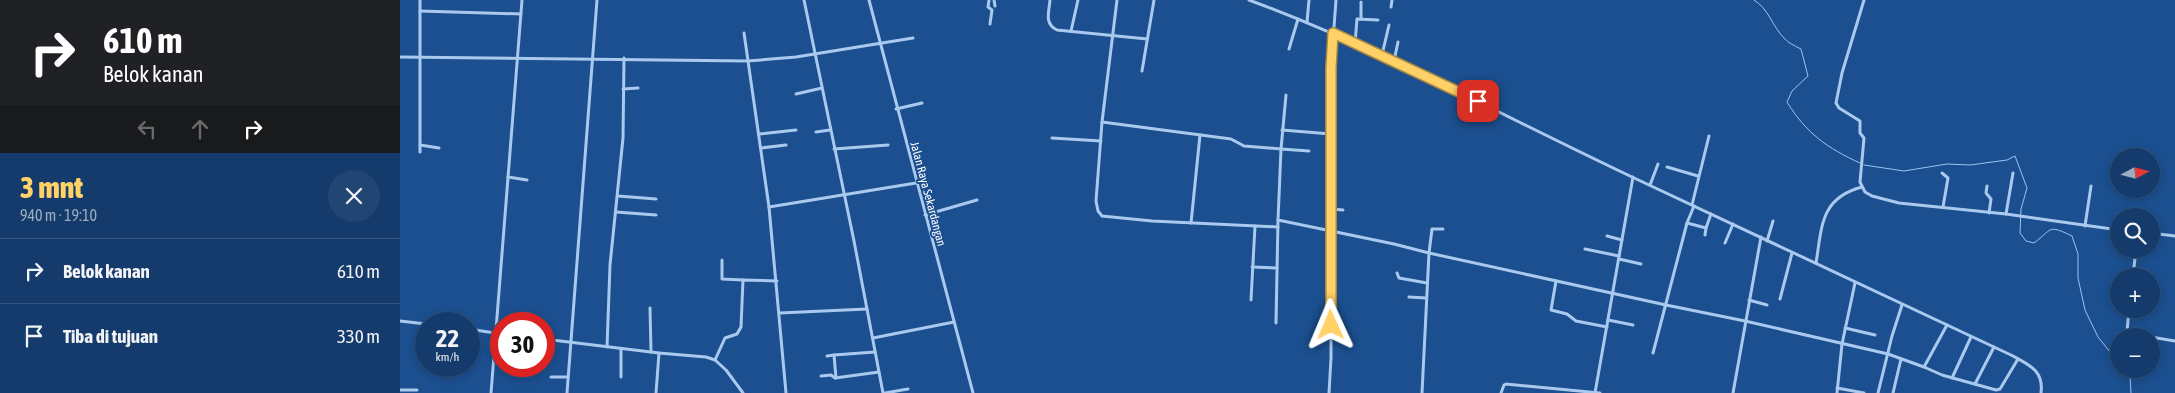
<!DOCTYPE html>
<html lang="id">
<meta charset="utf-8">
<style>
:root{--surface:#143b6b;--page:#214673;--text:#f1f3f6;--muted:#9dadc1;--line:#33557e;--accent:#ffd166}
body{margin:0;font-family:"Asap Condensed",sans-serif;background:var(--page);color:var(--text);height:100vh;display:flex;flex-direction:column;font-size:19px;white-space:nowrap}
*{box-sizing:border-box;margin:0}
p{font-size:16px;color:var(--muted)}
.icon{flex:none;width:28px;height:28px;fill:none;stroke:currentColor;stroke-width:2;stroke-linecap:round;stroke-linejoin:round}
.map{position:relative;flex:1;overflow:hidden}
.drawer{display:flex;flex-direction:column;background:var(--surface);width:400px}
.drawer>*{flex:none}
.banner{background:#202124;color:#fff;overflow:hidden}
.needle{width:32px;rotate:83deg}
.fabs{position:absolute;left:1710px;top:148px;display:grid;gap:10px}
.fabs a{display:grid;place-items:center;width:50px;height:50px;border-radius:50%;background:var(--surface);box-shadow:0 2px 8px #0003,0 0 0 1px var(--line);font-size:25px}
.speed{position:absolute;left:15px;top:312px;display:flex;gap:10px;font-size:25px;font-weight:700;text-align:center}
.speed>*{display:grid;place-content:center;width:65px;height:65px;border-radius:50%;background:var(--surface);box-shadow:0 2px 8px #0003,0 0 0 1px var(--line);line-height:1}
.speed small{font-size:12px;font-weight:400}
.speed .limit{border:8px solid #d22;background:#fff;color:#111}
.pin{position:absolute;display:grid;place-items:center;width:42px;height:42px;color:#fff;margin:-21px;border-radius:10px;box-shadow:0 2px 8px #0006}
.me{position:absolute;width:55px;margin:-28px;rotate:359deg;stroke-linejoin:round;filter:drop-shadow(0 0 4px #0008)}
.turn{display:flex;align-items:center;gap:18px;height:105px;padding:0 20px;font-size:22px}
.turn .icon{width:65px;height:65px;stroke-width:2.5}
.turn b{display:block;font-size:35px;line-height:42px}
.lanes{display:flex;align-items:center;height:48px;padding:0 20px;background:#0003;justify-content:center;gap:25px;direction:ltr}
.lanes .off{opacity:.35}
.round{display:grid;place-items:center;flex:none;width:52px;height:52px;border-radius:26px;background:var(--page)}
.head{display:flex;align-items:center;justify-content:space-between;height:85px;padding:0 20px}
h1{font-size:30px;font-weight:800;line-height:38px;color:var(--accent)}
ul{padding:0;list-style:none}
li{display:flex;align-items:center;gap:15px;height:65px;padding:0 20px;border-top:1px solid var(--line)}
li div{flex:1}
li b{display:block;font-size:19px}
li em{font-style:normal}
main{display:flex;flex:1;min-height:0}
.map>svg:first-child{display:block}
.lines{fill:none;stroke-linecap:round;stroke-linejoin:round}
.stream{stroke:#9cc4f0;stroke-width:1}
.street{stroke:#a9c9ee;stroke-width:3}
.route-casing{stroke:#a68842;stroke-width:12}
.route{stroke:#ffd166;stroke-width:9}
.labels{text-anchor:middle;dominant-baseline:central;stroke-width:4;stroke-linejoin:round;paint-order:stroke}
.street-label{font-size:12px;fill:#fff;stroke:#1b4f8f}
</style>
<main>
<section class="drawer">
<div class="banner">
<div class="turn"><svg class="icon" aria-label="right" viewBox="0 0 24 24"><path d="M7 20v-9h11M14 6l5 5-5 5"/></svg><div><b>610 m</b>Belok kanan</div></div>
<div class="lanes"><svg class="icon off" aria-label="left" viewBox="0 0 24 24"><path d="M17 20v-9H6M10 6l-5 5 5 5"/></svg><svg class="icon off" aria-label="ahead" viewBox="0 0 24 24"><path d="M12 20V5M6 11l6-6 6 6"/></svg><svg class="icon" aria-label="right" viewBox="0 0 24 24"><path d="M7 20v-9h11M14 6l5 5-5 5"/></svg></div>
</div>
<div class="head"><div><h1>3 mnt</h1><p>940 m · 19:10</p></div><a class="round"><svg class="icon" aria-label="close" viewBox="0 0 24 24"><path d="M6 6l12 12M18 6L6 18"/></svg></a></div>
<ul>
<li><svg class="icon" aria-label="right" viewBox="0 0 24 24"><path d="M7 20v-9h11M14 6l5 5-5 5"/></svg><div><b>Belok kanan</b></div><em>610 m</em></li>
<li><svg class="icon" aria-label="arrive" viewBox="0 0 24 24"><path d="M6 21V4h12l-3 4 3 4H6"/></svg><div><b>Tiba di tujuan</b></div><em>330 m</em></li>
</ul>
</section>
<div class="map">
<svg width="1775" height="393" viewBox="0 0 1775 393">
<rect width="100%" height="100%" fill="#1b4f8f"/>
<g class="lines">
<g class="stream">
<path d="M1354,0C1369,9 1372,26 1384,38C1388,43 1395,46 1401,49L1408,76L1392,91L1387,102C1406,133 1427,148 1460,163"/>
<path d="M1464,165L1504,171L1547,164L1570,165L1607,160L1615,156L1627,188L1621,209L1620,233L1626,241L1634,243C1653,229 1647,224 1672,236L1678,254V278L1685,310L1698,337L1719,363"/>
<path d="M1724,369L1730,375L1731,393"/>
</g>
<g class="street">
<path d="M20,0V152"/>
<path d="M404,0L454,241L483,393"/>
<path d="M469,0L573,393"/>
<path d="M589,0L588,7L592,10L590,24"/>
<path d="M594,0L595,6"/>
<path d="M650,0C649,12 644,24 657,30L747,39"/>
<path d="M717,0L702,122L831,139L844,146L881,149L878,220L994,244L1029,253L1022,393"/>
<path d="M849,0C981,49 1105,117 1232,177C1359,236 1485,296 1611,355C1629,365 1644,370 1641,393"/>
<path d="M1464,0L1442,73L1436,103L1439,108L1460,121V133L1464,138L1460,182L1465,192L1472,196L1499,203L1606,214L1719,230"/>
<path d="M991,7L992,0"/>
<path d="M20,11L121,14"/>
<path d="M961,19V2"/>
<path d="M907,22L909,0"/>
<path d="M671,31L678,0"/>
<path d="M344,33L369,207L386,393"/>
<path d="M955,44L957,19L978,20"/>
<path d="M889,49L898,19"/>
<path d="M982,55L989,25"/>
<path d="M0,57L348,61L396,57L513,38"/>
<path d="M994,61L998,42"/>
<path d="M742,71L754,0"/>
<path d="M223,89L238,88"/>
<path d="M396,94L422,88"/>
<path d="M886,95L881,149L909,151"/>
<path d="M496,109L522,103"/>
<path d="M702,122L696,201L698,211L702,216L752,221L878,227"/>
<path d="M882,130L931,134"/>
<path d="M416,132L430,130"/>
<path d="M359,134L396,130"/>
<path d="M652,138L701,141"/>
<path d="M20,145L39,148"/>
<path d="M361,148L386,145"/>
<path d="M434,149L488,145"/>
<path d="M1267,167L1298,176"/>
<path d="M1542,173L1548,178L1543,207"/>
<path d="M108,177L127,180"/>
<path d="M1250,185L1258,164"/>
<path d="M1587,186L1586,193L1591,199L1589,213"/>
<path d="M218,196L256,199"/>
<path d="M1292,205L1309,136"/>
<path d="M369,207L516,183"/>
<path d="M931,209L943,210"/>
<path d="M216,212L256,215"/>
<path d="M1606,214L1613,173"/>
<path d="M525,215L577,200"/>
<path d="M791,223L800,135"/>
<path d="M1287,223L1306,228L1311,214"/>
<path d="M1685,226L1691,186"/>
<path d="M1043,229H1032L1029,253L1266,305L1345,321L1488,354L1524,367L1547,325"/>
<path d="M1751,233L1775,236"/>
<path d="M1305,235L1306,228"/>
<path d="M1207,236L1222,240"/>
<path d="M1367,241L1373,221"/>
<path d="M1325,243L1333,224"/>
<path d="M1185,249L1219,256"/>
<path d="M1219,259L1241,264"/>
<path d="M322,260V279L343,280"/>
<path d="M1416,263C1422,227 1420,198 1462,187"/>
<path d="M852,267L877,268"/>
<path d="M997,273L999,278L1027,283"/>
<path d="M1733,276L1736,249"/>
<path d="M1156,281L1151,310L1167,314L1176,321L1207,327"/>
<path d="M1009,297L1026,298"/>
<path d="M1380,299L1392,253"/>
<path d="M851,300L855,226"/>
<path d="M1349,300L1367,305"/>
<path d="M250,308L251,352"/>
<path d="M1729,309L1727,332L1749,336"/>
<path d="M380,313L467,309"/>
<path d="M1208,320L1233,325"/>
<path d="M0,321L26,324"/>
<path d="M876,323L878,220"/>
<path d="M1445,328L1475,335"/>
<path d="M69,329L101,334"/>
<path d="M1751,337L1775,341"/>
<path d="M473,338L554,322"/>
<path d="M144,339L259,353L306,357L315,360L326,370L343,393"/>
<path d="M207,347L210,265L223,138L224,58"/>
<path d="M221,349V377"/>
<path d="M1253,353L1287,223L1294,206"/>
<path d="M427,356L434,355"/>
<path d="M315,360L325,338L337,334L341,327L343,280L377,281"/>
<path d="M1524,367L1542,375L1596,390L1600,389L1618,359"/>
<path d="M421,376L431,375L435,378L479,372"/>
<path d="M151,377H168"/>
<path d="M436,378L434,355L475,352"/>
<path d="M1552,378L1571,337"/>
<path d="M1575,384L1594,347"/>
<path d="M1437,388L1464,393"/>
<path d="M0,390H17"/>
<path d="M91,393L122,0"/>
<path d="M167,393L197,0"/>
<path d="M256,393L259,353"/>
<path d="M485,393L508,389"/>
<path d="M929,393L931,358V68L936,0"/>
<path d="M1101,393L1104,385L1106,384L1200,393"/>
<path d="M1195,393L1233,177"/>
<path d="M1333,393L1361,237"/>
<path d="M1437,393L1442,344L1455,283"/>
<path d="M1478,393L1492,336L1502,305"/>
<path d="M1493,393L1501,359"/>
</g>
</g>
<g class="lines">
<g class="route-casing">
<path id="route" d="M931,325V68L933,33L1078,101"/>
</g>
<use href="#route" class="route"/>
</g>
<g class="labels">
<g class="street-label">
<text transform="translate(528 194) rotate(75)">Jalan Raya Sekardangan</text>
</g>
</g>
</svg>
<div class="fabs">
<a><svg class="needle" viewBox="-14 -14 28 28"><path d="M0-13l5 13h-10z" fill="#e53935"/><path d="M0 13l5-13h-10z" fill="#9dadc1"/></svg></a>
<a><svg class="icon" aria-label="search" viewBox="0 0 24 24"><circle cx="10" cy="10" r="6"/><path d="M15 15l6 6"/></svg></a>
<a>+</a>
<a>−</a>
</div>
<div class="speed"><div>22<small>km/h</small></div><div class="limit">30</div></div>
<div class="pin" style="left:1078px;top:101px;background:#d93025"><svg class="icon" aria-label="arrive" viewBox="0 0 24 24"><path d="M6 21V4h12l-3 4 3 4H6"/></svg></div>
<svg class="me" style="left:931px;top:325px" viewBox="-20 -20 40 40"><path d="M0-17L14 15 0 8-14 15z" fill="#ffd166" stroke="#fff" stroke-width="4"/></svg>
</div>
</main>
